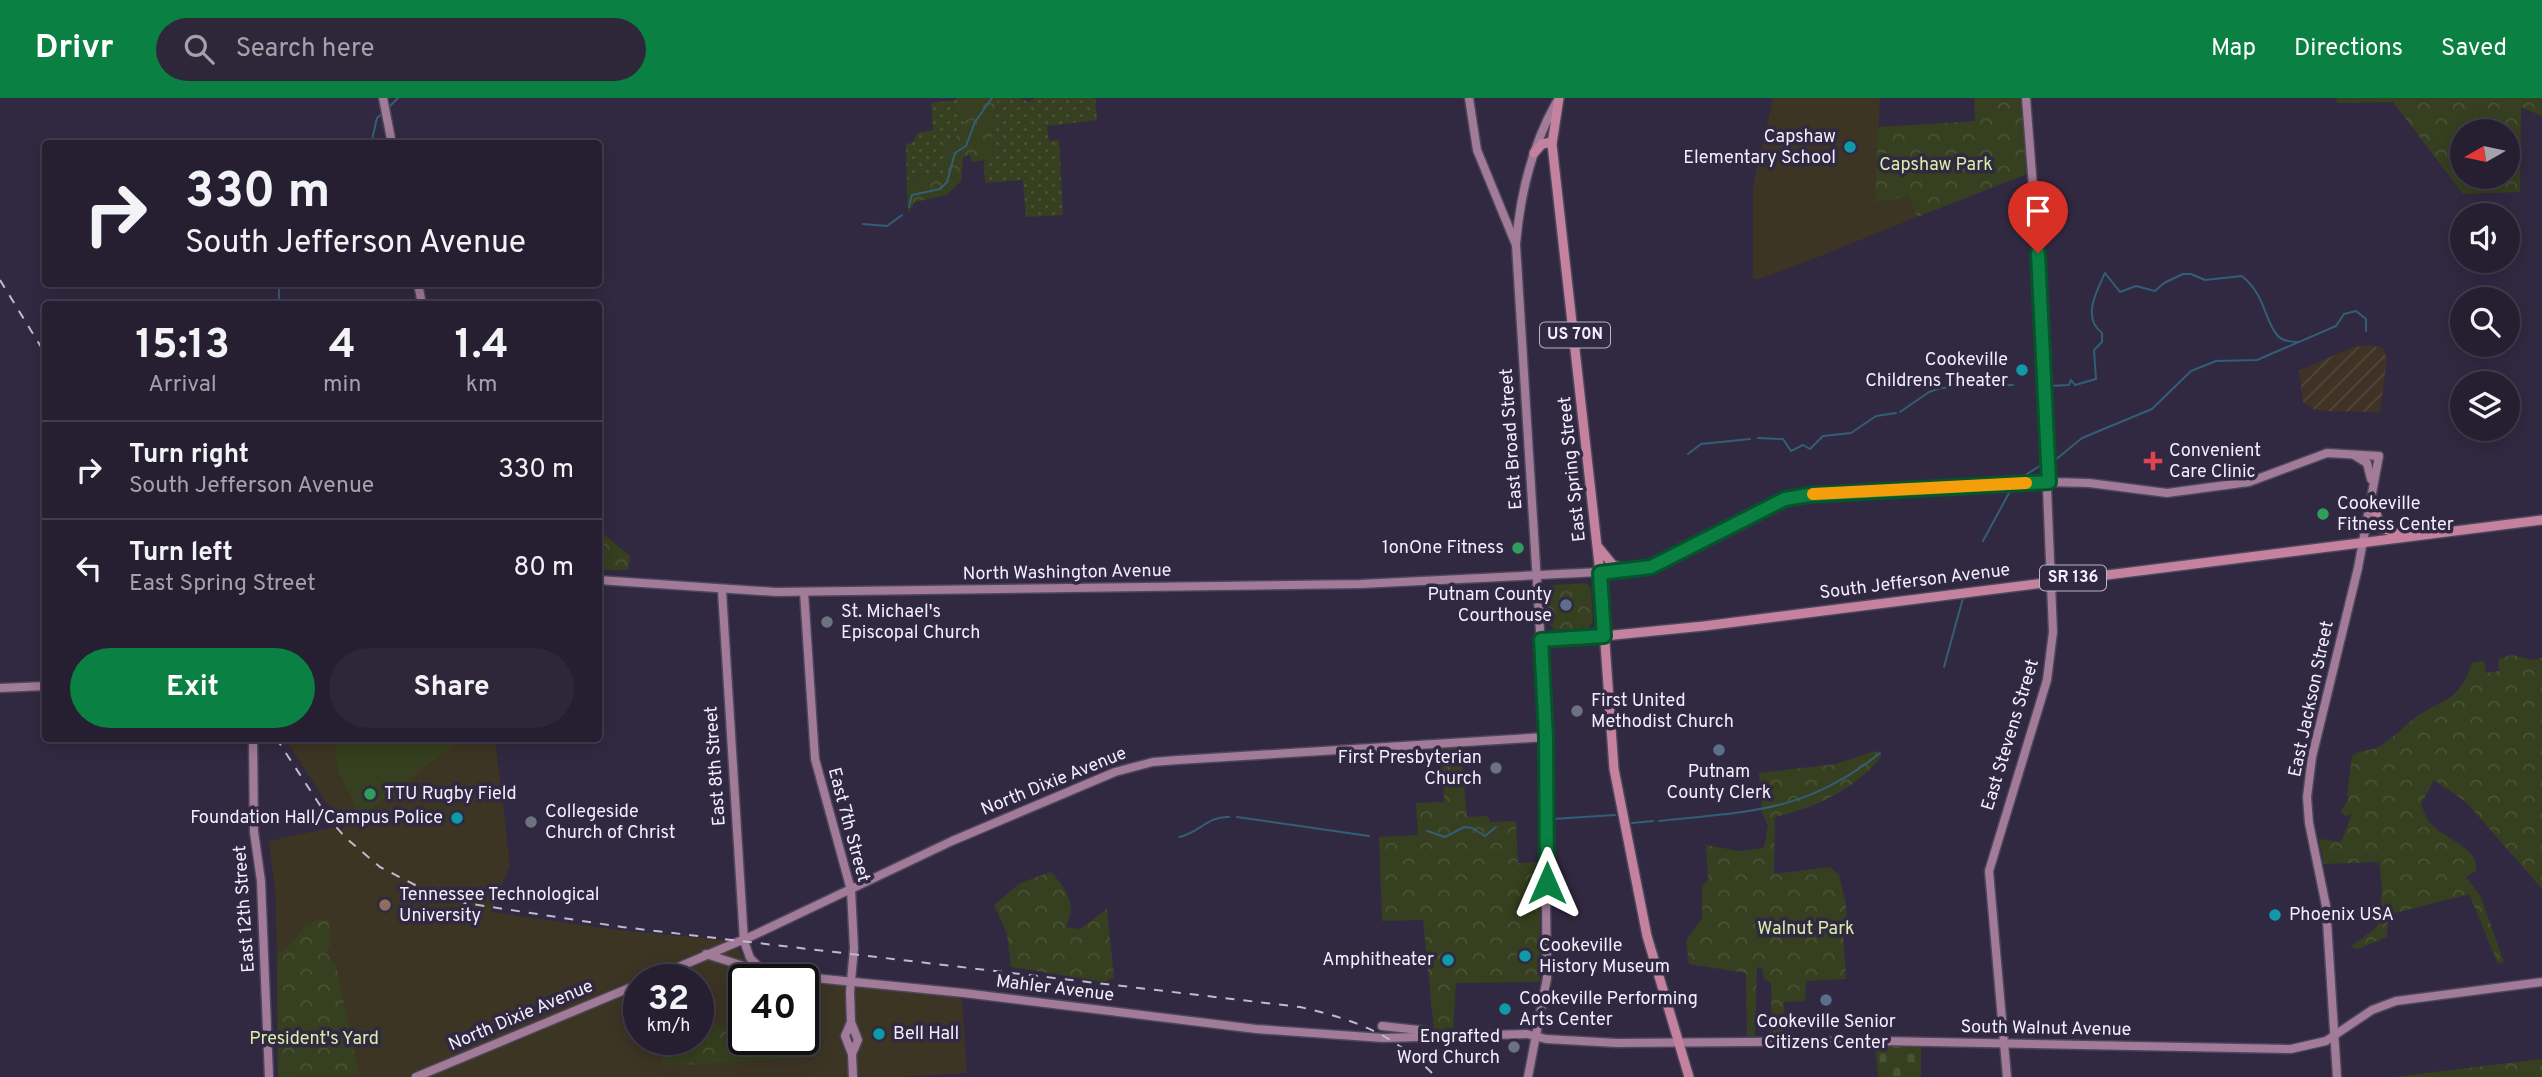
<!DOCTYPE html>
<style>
:root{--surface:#251f31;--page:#2d2739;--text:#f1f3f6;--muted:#a3a2ab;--line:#423d4d;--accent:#0b8043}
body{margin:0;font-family:Overpass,sans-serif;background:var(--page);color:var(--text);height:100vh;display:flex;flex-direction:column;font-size:26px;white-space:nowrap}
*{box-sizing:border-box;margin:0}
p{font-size:23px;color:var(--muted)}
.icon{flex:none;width:38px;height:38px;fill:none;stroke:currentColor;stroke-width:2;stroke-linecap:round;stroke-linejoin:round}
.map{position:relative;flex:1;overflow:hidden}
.details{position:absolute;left:42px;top:203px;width:560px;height:441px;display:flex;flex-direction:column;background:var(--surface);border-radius:7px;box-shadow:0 4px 18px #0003,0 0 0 2px var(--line)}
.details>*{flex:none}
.banner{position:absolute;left:42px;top:42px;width:560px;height:147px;border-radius:7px;box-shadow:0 4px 18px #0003,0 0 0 2px var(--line);background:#251f31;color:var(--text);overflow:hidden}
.needle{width:46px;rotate:261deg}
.fabs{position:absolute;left:2450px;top:21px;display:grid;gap:14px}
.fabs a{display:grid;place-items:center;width:70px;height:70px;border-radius:50%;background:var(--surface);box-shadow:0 4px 18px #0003,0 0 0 2px var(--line);font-size:35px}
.speed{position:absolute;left:623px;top:866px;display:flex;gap:14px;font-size:35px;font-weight:700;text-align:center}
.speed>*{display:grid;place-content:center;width:91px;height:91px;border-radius:50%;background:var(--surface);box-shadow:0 4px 18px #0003,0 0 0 2px var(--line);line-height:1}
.speed small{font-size:18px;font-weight:400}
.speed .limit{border:4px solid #111;border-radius:10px;background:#fff;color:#111}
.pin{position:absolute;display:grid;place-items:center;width:60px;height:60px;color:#fff;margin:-72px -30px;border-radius:50% 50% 50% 0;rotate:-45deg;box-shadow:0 0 7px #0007}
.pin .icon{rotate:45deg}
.me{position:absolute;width:77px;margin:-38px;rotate:0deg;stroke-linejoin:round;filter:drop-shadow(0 0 5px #0008)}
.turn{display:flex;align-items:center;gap:24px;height:147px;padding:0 28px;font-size:32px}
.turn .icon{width:91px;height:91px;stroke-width:2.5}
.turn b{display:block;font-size:49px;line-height:60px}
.eta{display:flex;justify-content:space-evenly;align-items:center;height:119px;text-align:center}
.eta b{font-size:42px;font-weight:700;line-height:49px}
.cta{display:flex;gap:14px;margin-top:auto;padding:14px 28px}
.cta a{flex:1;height:80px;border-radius:42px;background:var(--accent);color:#fff;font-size:28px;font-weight:700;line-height:80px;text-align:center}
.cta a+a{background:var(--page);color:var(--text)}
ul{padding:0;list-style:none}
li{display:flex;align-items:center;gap:21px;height:98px;padding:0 28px;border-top:2px solid var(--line)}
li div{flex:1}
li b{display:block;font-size:26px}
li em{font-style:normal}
header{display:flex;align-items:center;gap:42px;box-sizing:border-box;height:98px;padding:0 35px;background:var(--accent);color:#fff}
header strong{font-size:33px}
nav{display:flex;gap:38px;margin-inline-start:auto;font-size:24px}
.search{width:490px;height:63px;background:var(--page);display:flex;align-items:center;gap:18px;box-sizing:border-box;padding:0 24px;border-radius:38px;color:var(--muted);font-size:26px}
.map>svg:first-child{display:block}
.industrial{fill:url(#industrial-furrows)}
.education{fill:#3d3524;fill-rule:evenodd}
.grass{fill:url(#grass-dots)}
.forest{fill:url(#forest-crowns);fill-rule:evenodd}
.cemetery{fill:url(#cemetery-stones)}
.pitch{fill:#363f1f}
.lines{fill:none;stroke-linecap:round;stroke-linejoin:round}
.stream{stroke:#325e78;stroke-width:2}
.secondary-casing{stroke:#4d465b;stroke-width:11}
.primary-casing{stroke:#4d465b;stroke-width:12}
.secondary{stroke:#a17b97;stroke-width:8}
.primary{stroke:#c4829e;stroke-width:9}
.rail{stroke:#c0bacd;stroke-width:2;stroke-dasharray:9 9;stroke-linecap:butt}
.route-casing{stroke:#07532c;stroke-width:18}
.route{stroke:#0b8043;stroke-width:12}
.slow{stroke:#f59e0b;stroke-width:12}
.culture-dot{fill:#0f9aa8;stroke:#312941;stroke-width:2.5}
.health-dot{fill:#e0444e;stroke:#312941;stroke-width:2.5}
.leisure-dot{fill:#2e9e5b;stroke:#312941;stroke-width:2.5}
.service-dot{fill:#5c6f8a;stroke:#312941;stroke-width:2.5}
.worship-dot{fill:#6b7280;stroke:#312941;stroke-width:2.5}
.education-dot{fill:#8d6e63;stroke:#312941;stroke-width:2.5}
.labels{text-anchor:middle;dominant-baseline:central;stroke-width:7;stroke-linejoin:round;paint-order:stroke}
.shield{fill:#312941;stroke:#b9b3c5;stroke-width:2}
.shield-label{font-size:16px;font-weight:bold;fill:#f3eefe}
.poi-label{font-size:18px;fill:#f3eefe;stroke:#312941;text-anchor:start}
.park-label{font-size:18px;fill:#d9efa8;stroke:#312941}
.street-label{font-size:18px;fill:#f3eefe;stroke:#312941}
</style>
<header>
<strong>Drivr</strong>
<div class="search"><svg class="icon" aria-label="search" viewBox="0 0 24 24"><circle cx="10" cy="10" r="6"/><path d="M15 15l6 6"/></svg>Search here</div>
<nav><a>Map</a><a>Directions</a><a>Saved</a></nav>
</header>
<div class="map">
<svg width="2542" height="979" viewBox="0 0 2542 979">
<defs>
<pattern id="industrial-furrows" width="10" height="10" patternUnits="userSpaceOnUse" patternTransform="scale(1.75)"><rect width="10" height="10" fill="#403325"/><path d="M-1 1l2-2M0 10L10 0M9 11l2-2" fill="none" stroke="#53473b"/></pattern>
<pattern id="grass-dots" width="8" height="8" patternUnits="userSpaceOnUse" patternTransform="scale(1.75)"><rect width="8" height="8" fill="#363f1f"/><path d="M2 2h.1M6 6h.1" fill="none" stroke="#4a5235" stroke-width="1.8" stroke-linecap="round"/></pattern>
<pattern id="forest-crowns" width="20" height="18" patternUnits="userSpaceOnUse" patternTransform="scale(1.75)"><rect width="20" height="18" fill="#363f1f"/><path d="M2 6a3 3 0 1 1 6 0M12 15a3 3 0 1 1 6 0" fill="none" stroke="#4a5235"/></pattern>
<pattern id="cemetery-stones" width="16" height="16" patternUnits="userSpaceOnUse" patternTransform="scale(1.75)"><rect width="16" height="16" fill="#363f1f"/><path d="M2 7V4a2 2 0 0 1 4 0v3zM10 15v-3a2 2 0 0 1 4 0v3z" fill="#4a5235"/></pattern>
</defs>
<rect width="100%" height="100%" fill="#312941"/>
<path class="industrial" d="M2370,247L2383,250L2387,261L2380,314L2323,313L2313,311L2303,304L2299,273L2353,249Z"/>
<g class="education">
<path d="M1773,0H1880L1875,105L1909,98L1917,119L1808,163L1759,181L1753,180V88Z"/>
<path d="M285,641H495L510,767L491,814L617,832L734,843L746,864L765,878L799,882H744V942H803V882L957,897L962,901L967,975L895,979H278L276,800L269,743L334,729L340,735L345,726L326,704ZM639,882H698V942H639Z"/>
</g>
<g class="grass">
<path d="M998,0H1019L1029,4L1035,0H1095L1097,22L1047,28L1049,43L1059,42L1063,117L1026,119L1023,82L985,85L984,63L993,61L992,21Z"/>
<path d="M957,2L967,31L948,44L943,75L919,76L907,92L906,46L912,45L918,35L933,32L931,5Z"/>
</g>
<g class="forest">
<path d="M956,0H998L992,21L993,61L972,64L969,56L963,60L961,83L947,97L915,104L908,115L907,92L919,76L943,75L948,44L967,31Z"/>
<path d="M1974,0H2024L2029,75L1917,119L1909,98L1875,105L1878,29L1975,23Z"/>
<path d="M2336,0H2542V18L2521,9L2520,94L2463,96L2393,4L2337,5ZM2462,33H2508V79H2462Z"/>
<path d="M598,392L600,433L630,458L628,472H599Z"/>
<path d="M1586,485L1591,490L1593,523L1588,530L1555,532L1549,526L1547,494L1552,487Z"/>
<path d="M2512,557L2532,562L2542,560V791L2466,704L2434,682L2421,706C2424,712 2426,721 2431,726C2443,740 2480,750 2476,773L2466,779L2481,799L2504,864L2498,866L2469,796L2388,817L2387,839L2358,851L2350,849L2376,830L2380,822L2382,790L2379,764L2324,766L2319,741L2341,744L2352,716L2345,718L2341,713L2349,700L2347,696L2352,658C2362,650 2372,654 2382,647C2394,639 2404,628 2416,619C2449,597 2456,606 2473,564L2484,563L2486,575L2499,573L2498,561Z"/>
<path d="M1461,649L1467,719L1488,718L1490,724L1516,723L1518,765L1540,764V884L1456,885L1453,932H1434L1423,822L1382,823L1379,739L1418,737L1416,705L1444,704L1442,651Z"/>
<path d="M1875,653L1882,658C1854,692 1817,709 1775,719L1774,776L1830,769L1839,777C1843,795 1850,814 1845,832L1843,830L1846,881L1806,883L1805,903L1784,904L1785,939L1772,938L1771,885L1764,881L1762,870L1757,869L1755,938H1747L1746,875L1689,866L1686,843L1702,820V790L1708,781L1706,747L1739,753L1764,750L1768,727L1762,715L1759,675L1836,666Z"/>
<path d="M1051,774C1067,792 1077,806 1066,829L1080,831L1107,811L1114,879L1105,884L1011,869L1007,836L994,807L1020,785Z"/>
<path d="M325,821L328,822L331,846L326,855L336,868L359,977L278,979L277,856L288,850L306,826Z"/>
<path d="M803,923L812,933L813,950L803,960L663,968L661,942H698V928L744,926V942H803Z"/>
<path d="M2542,961V979H2394Z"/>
</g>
<path class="cemetery" d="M1875,948L1921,949V979H1878Z"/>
<path class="pitch" d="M334,641V640L461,641L361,719L338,673Z"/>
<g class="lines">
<g class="stream">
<path d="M389,9L398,0"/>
<path d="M371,46L377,20L382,16"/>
<path d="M909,109L912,97L940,91L947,84L955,55L966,48L975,24L992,0"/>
<path d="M863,126L887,128L902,117"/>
<path d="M279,206V187L283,186"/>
<path d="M2048,288L2069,287L2071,282L2075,287L2096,281L2094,252L2102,244V235C2082,220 2096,194 2105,175L2120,194L2136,188L2155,193L2164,185L2183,176H2191L2205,182L2242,178C2266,198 2263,219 2277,237C2282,243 2291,244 2298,244"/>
<path d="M1900,314L1929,294L1941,290L2013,287"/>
<path d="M1758,340L1783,341L1791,353L1803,347L1810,351L1823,338L1851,335L1876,318L1896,315"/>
<path d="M1688,356L1701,346L1750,341"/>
<path d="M2054,363L2082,340L2152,311L2191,273L2216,263L2257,262L2336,228L2344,216L2356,213L2366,221V233"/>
<path d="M2024,378L2041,367"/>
<path d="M1983,443L2009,395"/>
<path d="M1944,569L1963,500"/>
<path d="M1237,719L1369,738"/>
<path d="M1552,721L1615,717"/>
<path d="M1659,723C1750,713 1805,715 1880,655"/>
<path d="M1632,725L1653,723"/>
<path d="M1427,733L1445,739L1464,729L1472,730L1485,738L1496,729"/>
<path d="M1179,739C1200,735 1207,718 1229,719"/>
</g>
<g class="secondary-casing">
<g id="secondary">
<path d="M383,0L392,46"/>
<path d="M1469,0L1477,52L1516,147L1543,581L1547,880L1528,979"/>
<path d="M1516,146C1520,97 1532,48 1556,5"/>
<path d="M418,186L422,206"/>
<path d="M2354,357L2367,365L2371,381"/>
<path d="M598,482L776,494L1361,486L1640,472L1758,412L1797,398L2049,384L2089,385L2167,395L2249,384L2327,355L2379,358L2358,470L2312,659L2307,699L2309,725L2326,808L2337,979"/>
<path d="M722,493L744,843L750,860L762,872"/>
<path d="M804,494L815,661L851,792L854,850L850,894L851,924"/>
<path d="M1541,542L1604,538"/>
<path d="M0,590L46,588"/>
<path d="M253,640L254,734L261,783L269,979"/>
<path d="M706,856L765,875L964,895L1256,931L1383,940L1527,936L1546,941L1617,945L1881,943L2291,951L2326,943L2372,912L2396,903L2542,884"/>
<path d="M648,882L754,837L952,743L1115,674L1153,664L1178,662L1546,639"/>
<path d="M1382,928L1428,933"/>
<path d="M852,956L858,942L851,924L845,938L852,956L853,979"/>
<path d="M416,979L639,886"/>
<path d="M2007,979L1989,773L2047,582L2053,534L2036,127L2026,0"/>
</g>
</g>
<g class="primary-casing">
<g id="primary">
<path d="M1559,0L1552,46L1600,475L1614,671L1647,838L1689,979"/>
<path d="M1534,55L1542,46L1552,44"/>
<path d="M2371,401L2381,430L2401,436"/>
<path d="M1599,450L1613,467L1633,473"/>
<path d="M1604,538L1704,528L2542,422"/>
</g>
</g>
<use href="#secondary" class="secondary"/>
<use href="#primary" class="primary"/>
<g class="rail">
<path d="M0,182L46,257"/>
<path d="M276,640L329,721L346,740L380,769L419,789L465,805L622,829L1300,909C1357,922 1395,937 1436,979"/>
</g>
</g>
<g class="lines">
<g class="route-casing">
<path id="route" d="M1547,785L1546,639L1541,542L1604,538L1600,475L1651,469L1785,401L1809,397L2049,384L2038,155"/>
</g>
<use href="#route" class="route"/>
<path class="slow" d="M1813,396L2026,385"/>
</g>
<g class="culture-dot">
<circle cx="1850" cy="49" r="7"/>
<circle cx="2022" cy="272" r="7"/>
<circle cx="457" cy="720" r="7"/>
<circle cx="2275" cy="817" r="7"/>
<circle cx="1525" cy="858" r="7"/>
<circle cx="1448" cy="862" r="7"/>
<circle cx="1505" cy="911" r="7"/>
<circle cx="879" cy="936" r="7"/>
</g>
<path class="health-dot" d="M2149.5 352.5h7v7h7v7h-7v7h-7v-7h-7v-7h7z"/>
<g class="leisure-dot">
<circle cx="2323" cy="416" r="7"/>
<circle cx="1518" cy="450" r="7"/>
<circle cx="370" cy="696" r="7"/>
</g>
<g class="service-dot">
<circle cx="1566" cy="507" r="7"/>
<circle cx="1719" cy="652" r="7"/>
<circle cx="1826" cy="902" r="7"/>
</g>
<g class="worship-dot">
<circle cx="827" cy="524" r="7"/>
<circle cx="1577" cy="613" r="7"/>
<circle cx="1496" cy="670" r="7"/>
<circle cx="531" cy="724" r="7"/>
<circle cx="1514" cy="949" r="7"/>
</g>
<circle class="education-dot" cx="385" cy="807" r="7"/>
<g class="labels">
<g class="shield">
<rect x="1540" y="224.5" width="70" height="25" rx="5"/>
<rect x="2040" y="467.5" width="66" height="25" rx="5"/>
</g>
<g class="shield-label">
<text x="1575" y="237">US 70N</text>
<text x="2073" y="480">SR 136</text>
</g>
<g class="poi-label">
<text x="1836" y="39" text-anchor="end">Capshaw<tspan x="1836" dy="21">Elementary School</tspan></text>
<text x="2008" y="262" text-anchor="end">Cookeville<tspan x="2008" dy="21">Childrens Theater</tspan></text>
<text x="2169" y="353">Convenient<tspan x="2169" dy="21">Care Clinic</tspan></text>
<text x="2337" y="406">Cookeville<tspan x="2337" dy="21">Fitness Center</tspan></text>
<text x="1504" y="450" text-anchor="end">1onOne Fitness</text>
<text x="1552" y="497" text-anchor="end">Putnam County<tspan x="1552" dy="21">Courthouse</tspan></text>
<text x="841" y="514">St. Michael's<tspan x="841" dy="21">Episcopal Church</tspan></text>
<text x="1591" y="603">First United<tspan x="1591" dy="21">Methodist Church</tspan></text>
<text x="1482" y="660" text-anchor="end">First Presbyterian<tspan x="1482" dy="21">Church</tspan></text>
<text x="1719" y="674" text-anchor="middle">Putnam<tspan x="1719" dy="21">County Clerk</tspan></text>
<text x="384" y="696">TTU Rugby Field</text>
<text x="545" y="714">Collegeside<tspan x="545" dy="21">Church of Christ</tspan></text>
<text x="443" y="720" text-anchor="end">Foundation Hall/Campus Police</text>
<text x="399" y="797">Tennessee Technological<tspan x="399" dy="21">University</tspan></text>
<text x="2289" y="817">Phoenix USA</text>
<text x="1539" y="848">Cookeville<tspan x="1539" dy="21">History Museum</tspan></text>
<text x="1434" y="862" text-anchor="end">Amphitheater</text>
<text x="1519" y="901">Cookeville Performing<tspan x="1519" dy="21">Arts Center</tspan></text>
<text x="1826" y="924" text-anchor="middle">Cookeville Senior<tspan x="1826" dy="21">Citizens Center</tspan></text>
<text x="893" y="936">Bell Hall</text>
<text x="1500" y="939" text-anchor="end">Engrafted<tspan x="1500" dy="21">Word Church</tspan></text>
</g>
<g class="park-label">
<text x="1936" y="67">Capshaw Park</text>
<text x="1806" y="831">Walnut Park</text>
<text x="314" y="941">President's Yard</text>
</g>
<g class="street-label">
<text transform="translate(1512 341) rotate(-94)">East Broad Street</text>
<text transform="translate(1573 371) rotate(-96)">East Spring Street</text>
<text transform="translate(1067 475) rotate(-1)">North Washington Avenue</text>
<text transform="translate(1915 484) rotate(-7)">South Jefferson Avenue</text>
<text transform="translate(2312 601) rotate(-78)">East Jackson Street</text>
<text transform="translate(2011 637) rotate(-73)">East Stevens Street</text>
<text transform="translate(716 668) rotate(-94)">East 8th Street</text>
<text transform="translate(1054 684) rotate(-22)">North Dixie Avenue</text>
<text transform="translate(848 727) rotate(75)">East 7th Street</text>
<text transform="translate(245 811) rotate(-94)">East 12th Street</text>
<text transform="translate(1055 891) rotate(7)">Mahler Avenue</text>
<text transform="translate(521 918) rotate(-23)">North Dixie Avenue</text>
<text transform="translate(2046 931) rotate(1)">South Walnut Avenue</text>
</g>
</g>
</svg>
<div class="fabs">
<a><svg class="needle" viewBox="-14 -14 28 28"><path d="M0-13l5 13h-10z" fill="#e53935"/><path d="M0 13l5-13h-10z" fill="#a3a2ab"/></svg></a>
<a><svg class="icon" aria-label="sound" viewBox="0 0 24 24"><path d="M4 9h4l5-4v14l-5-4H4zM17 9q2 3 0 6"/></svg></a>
<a><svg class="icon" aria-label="search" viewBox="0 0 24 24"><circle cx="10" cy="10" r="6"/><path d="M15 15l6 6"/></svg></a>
<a><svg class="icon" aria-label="layers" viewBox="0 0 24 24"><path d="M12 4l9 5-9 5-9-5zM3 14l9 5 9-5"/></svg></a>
</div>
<div class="speed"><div>32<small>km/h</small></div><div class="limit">40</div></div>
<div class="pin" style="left:2038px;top:155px;background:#d93025"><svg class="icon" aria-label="arrive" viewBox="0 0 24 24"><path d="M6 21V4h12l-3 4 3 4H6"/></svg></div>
<svg class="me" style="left:1547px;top:785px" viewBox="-20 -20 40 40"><path d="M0-17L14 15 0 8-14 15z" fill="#0b8043" stroke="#fff" stroke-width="4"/></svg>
<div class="banner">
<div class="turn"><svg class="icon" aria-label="right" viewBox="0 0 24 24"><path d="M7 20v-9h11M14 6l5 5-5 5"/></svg><div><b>330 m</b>South Jefferson Avenue</div></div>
</div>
<section class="details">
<div class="eta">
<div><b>15:13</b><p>Arrival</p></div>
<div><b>4</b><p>min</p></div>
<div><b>1.4</b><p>km</p></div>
</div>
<ul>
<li><svg class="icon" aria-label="right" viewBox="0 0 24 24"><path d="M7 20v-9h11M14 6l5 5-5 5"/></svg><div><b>Turn right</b><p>South Jefferson Avenue</p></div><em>330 m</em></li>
<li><svg class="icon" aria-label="left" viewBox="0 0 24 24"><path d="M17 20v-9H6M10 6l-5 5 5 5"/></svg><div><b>Turn left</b><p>East Spring Street</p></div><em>80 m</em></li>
</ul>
<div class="cta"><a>Exit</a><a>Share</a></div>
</section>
</div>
